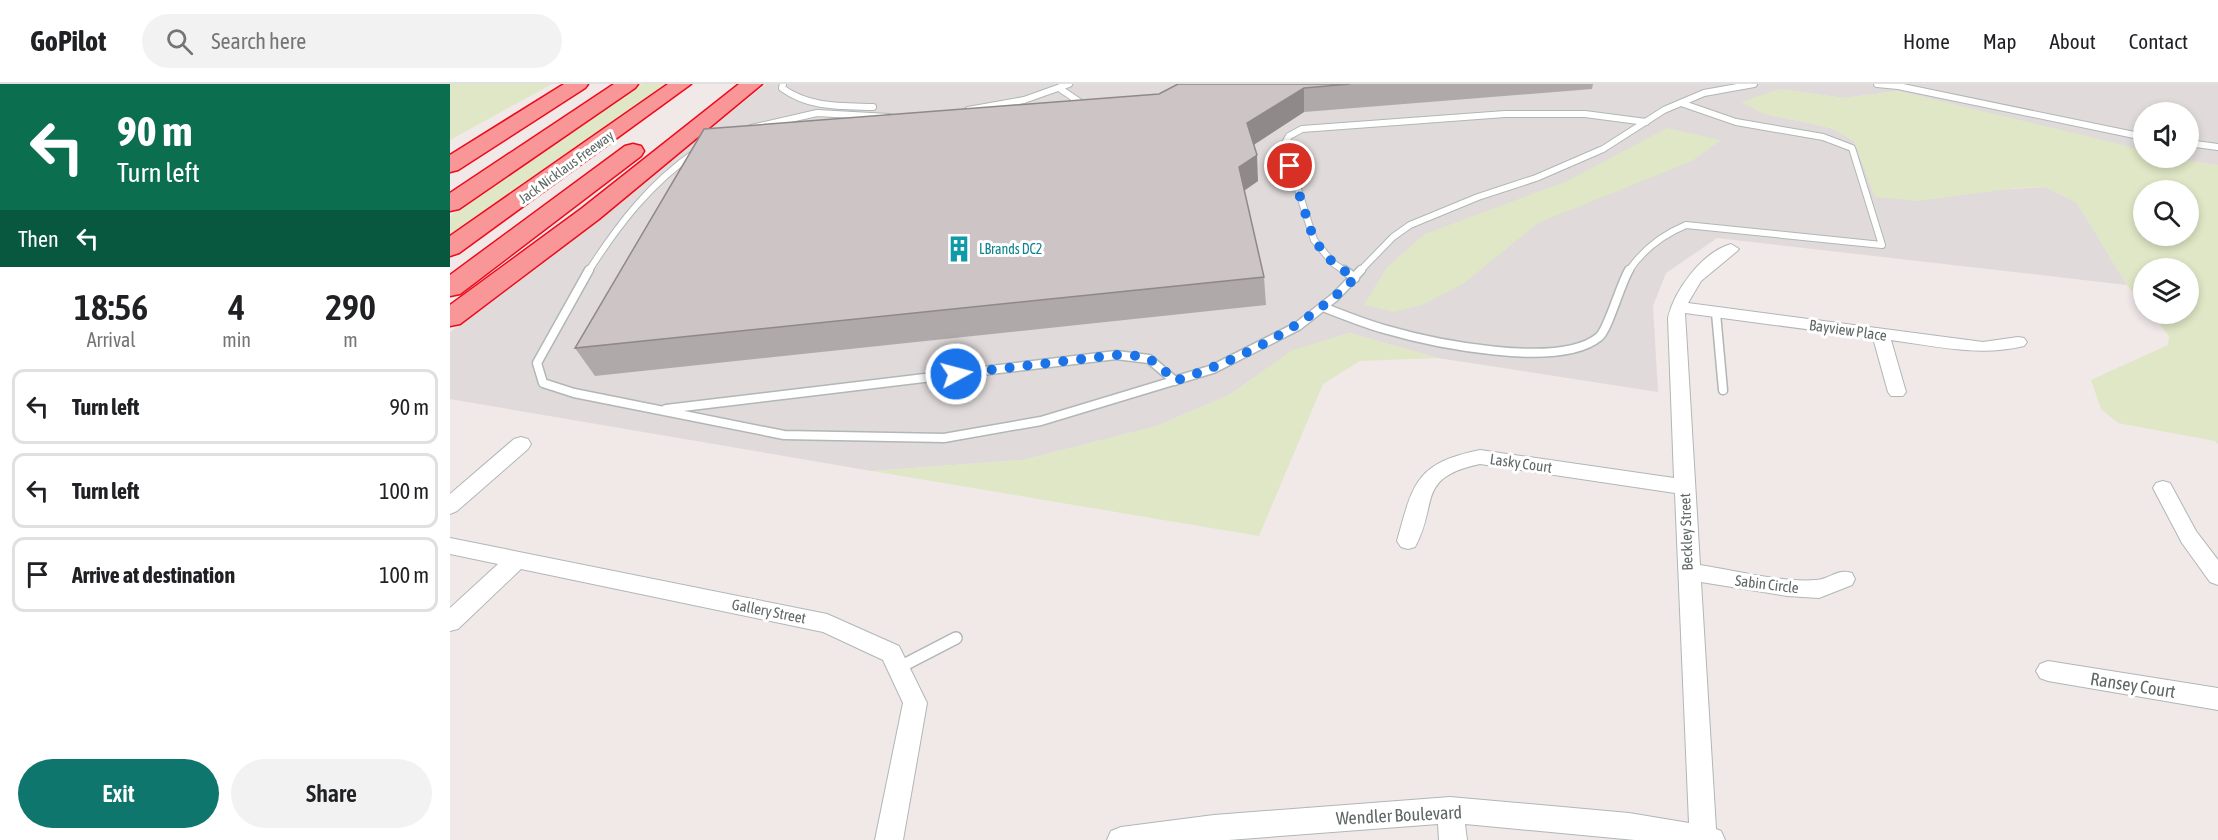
<!DOCTYPE html>
<style>
:root{--surface:#fff;--page:#f2f2f2;--text:#202124;--muted:#757577;--line:#e0e0e0;--accent:#0f766e}
body{margin:0;font-family:"Asap Condensed",sans-serif;background:var(--page);color:var(--text);height:100vh;display:flex;flex-direction:column;font-size:22px;white-space:nowrap}
*{box-sizing:border-box;margin:0}
p{font-size:20px;color:var(--muted)}
.icon{flex:none;width:33px;height:33px;fill:none;stroke:currentColor;stroke-width:2;stroke-linecap:round;stroke-linejoin:round}
.map{position:relative;flex:1;overflow:hidden}
.side{display:flex;flex-direction:column;background:var(--surface);width:450px}
.side>*{flex:none}
.banner{background:#0b6e4f;color:#fff;overflow:hidden}
.fabs{position:absolute;left:1683px;top:18px;display:grid;gap:12px}
.fabs a{display:grid;place-items:center;width:66px;height:66px;border-radius:50%;background:var(--surface);box-shadow:0 3px 9px #0003;font-size:30px}
.pin{position:absolute;display:grid;place-items:center;width:51px;height:51px;color:#fff;margin:-26px;border:3px solid #fff;border-radius:50%;box-shadow:0 2px 6px #0007}
.me{position:absolute;width:66px;margin:-33px;rotate:83deg;stroke-linejoin:round;filter:drop-shadow(0 0 4px #0008)}
.turn{display:flex;align-items:center;gap:21px;height:126px;padding:0 18px;font-size:27px}
.turn .icon{width:78px;height:78px;stroke-width:2.5}
.turn b{display:block;font-size:42px;line-height:51px}
.then{display:flex;align-items:center;height:57px;padding:0 18px;background:#0003;gap:12px;font-size:22px}
.eta{display:flex;justify-content:space-evenly;align-items:center;height:102px;text-align:center}
.eta b{font-size:36px;font-weight:600;line-height:42px}
.primary-button{display:flex;gap:12px;margin-top:auto;padding:12px 18px}
.primary-button a{flex:1;height:69px;border-radius:36px;background:var(--accent);color:#fff;font-size:24px;font-weight:600;line-height:69px;text-align:center}
.primary-button a+a{background:var(--page);color:var(--text)}
ul{padding:0;list-style:none}
li{display:flex;align-items:center;gap:18px;height:75px;margin:0 12px 9px;padding:0 6px;border:3px solid var(--line);border-radius:12px}
li div{flex:1}
li b{display:block;font-size:22px}
li em{font-style:normal}
header{display:flex;align-items:center;gap:36px;box-sizing:border-box;height:84px;padding:0 30px;background:var(--surface);border-bottom:2px solid var(--line)}
header strong{font-size:28px}
nav{display:flex;gap:33px;margin-inline-start:auto;font-size:21px}
.search{width:420px;height:54px;background:var(--page);display:flex;align-items:center;gap:15px;box-sizing:border-box;padding:0 21px;border-radius:33px;color:var(--muted);font-size:22px}
main{display:flex;flex:1;min-height:0}
.map>svg:first-child{display:block}
.industrial{fill:#e0dada}
.green{fill:#dfe7c6;fill-rule:evenodd}
.lines{fill:none;stroke-linecap:round;stroke-linejoin:round}
.lane-far2-casing{stroke:#b0b7b6;stroke-width:8}
.lane-far1-casing{stroke:#b0b7b6;stroke-width:11}
.lane-casing{stroke:#b0b7b6;stroke-width:14}
.street-casing{stroke:#b0b7b6;stroke-width:2}
.highway-casing{stroke:#ee0a1a;stroke-width:3}
.lane-far2{stroke:#fff;stroke-width:6}
.lane-far1{stroke:#fff;stroke-width:8}
.lane{stroke:#fff;stroke-width:11}
.street{fill:#fff;fill-rule:evenodd}
.highway{fill:#f99798;fill-rule:evenodd}
.wall{fill:#afa9a9}
.shaded-wall{fill:#8f898a}
.building{fill:#ccc4c5;stroke:#8f898a;stroke-width:1.5}
.route{stroke:#1a73e8;stroke-width:10;stroke-dasharray:0 18}
.labels{text-anchor:middle;dominant-baseline:central;stroke-width:6;stroke-linejoin:round;paint-order:stroke}
.far-street-label{font-size:14px;fill:#5f6866;stroke:#fff}
.far-culture-label{font-size:14px;fill:#0d838f;stroke:#fff;text-anchor:start}
.street-label{font-size:15px;fill:#5f6866;stroke:#fff}
.near-street-label{font-size:18px;fill:#5f6866;stroke:#fff}
</style>
<header>
<strong>GoPilot</strong>
<div class="search"><svg class="icon" aria-label="search" viewBox="0 0 24 24"><circle cx="10" cy="10" r="6"/><path d="M15 15l6 6"/></svg>Search here</div>
<nav><a>Home</a><a>Map</a><a>About</a><a>Contact</a></nav>
</header>
<main>
<section class="side">
<div class="banner">
<div class="turn"><svg class="icon" aria-label="left" viewBox="0 0 24 24"><path d="M17 20v-9H6M10 6l-5 5 5 5"/></svg><div><b>90 m</b>Turn left</div></div>
<div class="then">Then<svg class="icon" aria-label="left" viewBox="0 0 24 24"><path d="M17 20v-9H6M10 6l-5 5 5 5"/></svg></div>
</div>
<div class="eta">
<div><b>18:56</b><p>Arrival</p></div>
<div><b>4</b><p>min</p></div>
<div><b>290</b><p>m</p></div>
</div>
<ul>
<li><svg class="icon" aria-label="left" viewBox="0 0 24 24"><path d="M17 20v-9H6M10 6l-5 5 5 5"/></svg><div><b>Turn left</b></div><em>90 m</em></li>
<li><svg class="icon" aria-label="left" viewBox="0 0 24 24"><path d="M17 20v-9H6M10 6l-5 5 5 5"/></svg><div><b>Turn left</b></div><em>100 m</em></li>
<li><svg class="icon" aria-label="arrive" viewBox="0 0 24 24"><path d="M6 21V4h12l-3 4 3 4H6"/></svg><div><b>Arrive at destination</b></div><em>100 m</em></li>
</ul>
<div class="primary-button"><a>Exit</a><a>Share</a></div>
</section>
<div class="map">
<svg width="1768" height="756" viewBox="0 0 1768 756">
<rect width="100%" height="100%" fill="#f1e8e8"/>
<path class="industrial" d="M316,0H1768V81L1717,74H1738V28H1694L1693,67L1448,7L1394,14L1329,5L1312,29L1381,44L1404,57L1426,113L1596,103L1627,119L1677,201L1267,154L1216,189L1203,222L1208,308L988,274L900,249L842,267L779,311L707,342L573,376L422,387L0,315V248L149,135Z"/>
<g class="green">
<path d="M0,0H102L0,56Z"/>
<path d="M192,0H215L0,153V132Z"/>
<path d="M1329,5L1394,14L1448,7L1666,59L1693,67L1694,74H1717L1768,81V360L1765,357L1668,339L1651,325L1641,296L1718,261L1719,252L1701,230H1738V184H1694L1693,221L1677,201L1627,119L1596,103L1566,104L1468,117L1425,113L1404,57L1381,44L1312,29L1291,18ZM1694,106H1738V152H1694Z"/>
<path d="M1217,44L1271,56L1242,77L1088,139L1013,200L972,221L944,228L914,221L937,183L975,150L1117,97Z"/>
<path d="M900,249L988,274L910,277L873,300L809,452L422,387L573,376L707,342L779,311L842,266Z"/>
</g>
<g class="lines">
<g class="lane-far2-casing">
<g id="lane-far2">
<path d="M333,0L332,4C359,24 391,22 423,23"/>
<path d="M1427,0L1448,2L1694,53"/>
<path d="M609,4L634,21"/>
<path d="M518,26L574,16L619,0"/>
<path d="M301,44L367,29L439,33"/>
<path d="M1738,59L1768,63"/>
<path d="M138,188C168,141 200,99 247,67"/>
<path d="M896,188L883,179L864,156L834,61L839,52L852,45L1055,30H1135L1196,38"/>
<path d="M909,188L943,153L960,141L1028,113L1086,94L1153,65L1214,26L1254,9L1304,0"/>
<path d="M1178,188C1193,165 1212,151 1236,141L1432,161L1402,64L1373,53L1286,38L1231,19"/>
</g>
</g>
<g class="lane-far1-casing">
<g id="lane-far1">
<path d="M139,186L87,279L93,299L124,309L334,351L494,354L591,337L763,285L848,242L885,213L911,186"/>
<path d="M894,186L905,194"/>
<path d="M873,223C893,231 913,239 934,245C982,259 1109,286 1149,253C1158,246 1170,201 1179,186"/>
<path d="M1266,229L1273,306"/>
<path d="M216,325L666,271L699,275L725,297"/>
</g>
</g>
<g class="lane-casing">
<path id="lane" d="M448,584L506,554"/>
</g>
<g class="street-casing">
<g id="street">
<path d="M1281,160L1289,165L1286,168L1251,197L1238,219L1533,258L1568,253L1574,254L1577,258L1574,262C1530,273 1485,262 1441,256L1456,308L1453,312H1441L1438,308L1423,254L1235,229L1250,481C1284,486 1332,499 1366,496C1380,495 1388,484 1402,489L1405,495L1402,501L1369,514L1337,512L1251,498L1266,745L1271,747L1275,756H1185L1015,740L1017,756H989L988,740L778,756H657L661,747L671,743L764,731L1000,713L1179,729L1239,739L1225,409L1030,380C965,394 989,419 965,463L958,465L951,463L947,457C963,399 966,379 1030,366L1224,394L1218,234C1224,207 1252,168 1281,160Z"/>
<path d="M71,353L78,355L81,360L78,365L7,427L0,430V410L64,355Z"/>
<path d="M1713,397L1720,399L1746,447L1768,476V501L1760,498L1732,459L1703,404L1706,399Z"/>
<path d="M0,454L377,530L449,562L477,619L453,756H425L453,619L433,576L373,548L71,485L8,545L0,547V524L48,480L0,470Z"/>
<path d="M1598,577L1768,604V626L1598,597L1590,594L1586,587L1590,580Z"/>
</g>
</g>
<g class="highway-casing">
<g id="highway">
<path d="M114,0H138L135,4L8,86L0,88V71Z"/>
<path d="M164,0H188L185,4L9,125L0,127V109Z"/>
<path d="M218,0H241L9,169L0,172V152Z"/>
<path d="M289,0H312L149,135L10,240L0,242V221L131,125Z"/>
<path d="M183,60L191,62L194,67L191,72L10,210L0,212V191L175,62Z"/>
</g>
</g>
<use href="#lane-far2" class="lane-far2"/>
<use href="#lane-far1" class="lane-far1"/>
<use href="#lane" class="lane"/>
<use href="#street" class="street"/>
<use href="#highway" class="highway"/>
</g>
<path class="wall" d="M728,0H1143L1142,5L854,28L803,61L808,97L794,106L814,193L816,221L145,292L125,264L709,10Z"/>
<g class="shaded-wall">
<path d="M854,4V28L799,64L797,39Z"/>
<path d="M807,71L808,97L791,109L789,83Z"/>
</g>
<path class="building" d="M728,0H900L854,4L797,39L807,71L789,83L814,193L125,264L254,45L709,10Z"/>
<g class="lines">
<path class="route" d="M506,290L666,271C699,271 702,274 725,297C792,275 855,243 905,194L883,179L864,156L840,82"/>
</g>
<defs>
<g id="building-bare" transform="scale(2.07)"><path d="M-4-6H4V6H1V3H-1V6H-4ZM-2.5-4.3h1.7v1.8h-1.7ZM.8-4.3h1.7v1.8H.8ZM-2.5-1h1.7V.8h-1.7ZM.8-1h1.7V.8H.8Z" fill="#0f9aa8" stroke="#fff" stroke-width="2.5" paint-order="stroke"/></g>
</defs>
<g fill-rule="evenodd">
<use href="#building-bare" x="509" y="165"/>
</g>
<g class="labels">
<g class="far-street-label">
<text transform="translate(116 83) rotate(-36)">Jack Nicklaus Freeway</text>
</g>
<g class="far-culture-label">
<text x="529" y="165">LBrands DC2</text>
</g>
<g class="street-label">
<text transform="translate(1398 246) rotate(8)">Bayview Place</text>
<text transform="translate(1071 379) rotate(8)">Lasky Court</text>
<text transform="translate(1236 448) rotate(-92)">Beckley Street</text>
<text transform="translate(1317 500) rotate(7)">Sabin Circle</text>
<text transform="translate(319 527) rotate(11)">Gallery Street</text>
</g>
<g class="near-street-label">
<text transform="translate(1683 601) rotate(9)">Ransey Court</text>
<text transform="translate(949 731) rotate(-3)">Wendler Boulevard</text>
</g>
</g>
</svg>
<div class="fabs">
<a><svg class="icon" aria-label="sound" viewBox="0 0 24 24"><path d="M4 9h4l5-4v14l-5-4H4zM17 9q2 3 0 6"/></svg></a>
<a><svg class="icon" aria-label="search" viewBox="0 0 24 24"><circle cx="10" cy="10" r="6"/><path d="M15 15l6 6"/></svg></a>
<a><svg class="icon" aria-label="layers" viewBox="0 0 24 24"><path d="M12 4l9 5-9 5-9-5zM3 14l9 5 9-5"/></svg></a>
</div>
<div class="pin" style="left:840px;top:82px;background:#d93025"><svg class="icon" aria-label="arrive" viewBox="0 0 24 24"><path d="M6 21V4h12l-3 4 3 4H6"/></svg></div>
<svg class="me" style="left:506px;top:290px" viewBox="-20 -20 40 40"><circle r="17" fill="#1a73e8" stroke="#fff" stroke-width="3"/><path d="M0-11L8 9 0 5-8 9z" fill="#fff"/></svg>
</div>
</main>
